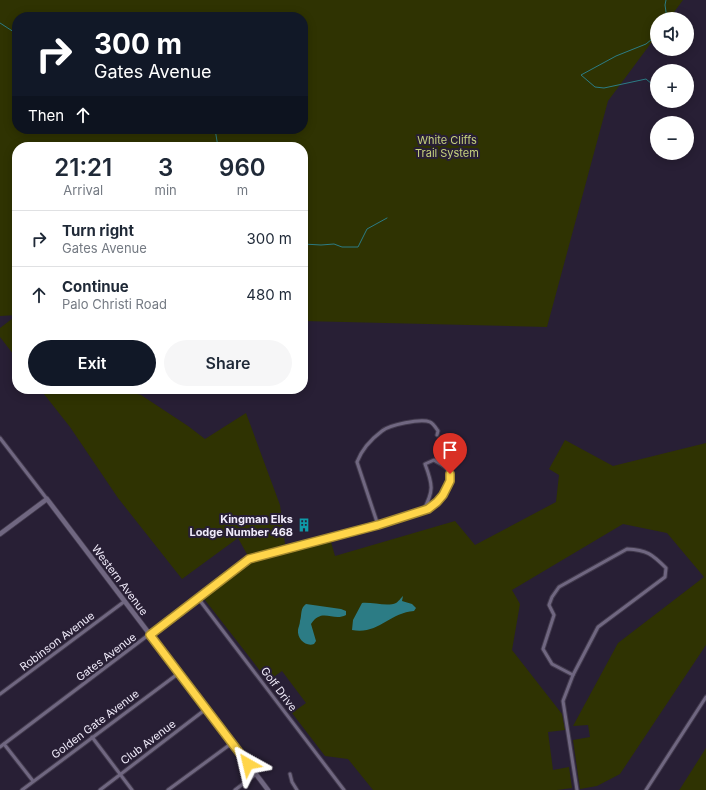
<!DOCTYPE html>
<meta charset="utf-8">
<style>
:root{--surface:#fff;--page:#f6f6f7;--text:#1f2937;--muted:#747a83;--line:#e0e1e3;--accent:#111827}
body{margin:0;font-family:Inter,sans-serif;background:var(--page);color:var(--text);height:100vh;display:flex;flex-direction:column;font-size:15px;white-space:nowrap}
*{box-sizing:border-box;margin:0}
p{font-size:13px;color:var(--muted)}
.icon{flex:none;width:22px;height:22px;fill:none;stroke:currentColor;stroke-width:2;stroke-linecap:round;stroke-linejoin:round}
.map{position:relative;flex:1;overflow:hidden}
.drawer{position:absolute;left:12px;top:142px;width:296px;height:252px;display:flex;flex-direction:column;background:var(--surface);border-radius:16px;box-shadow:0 2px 10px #0003}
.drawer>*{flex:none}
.banner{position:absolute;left:12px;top:12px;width:296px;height:122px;border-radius:16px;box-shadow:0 2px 10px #0003;background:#111827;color:#fff;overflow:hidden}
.tools{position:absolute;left:650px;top:12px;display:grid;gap:8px}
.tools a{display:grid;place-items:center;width:44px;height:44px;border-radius:50%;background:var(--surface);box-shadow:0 2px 10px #0003;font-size:20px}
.pin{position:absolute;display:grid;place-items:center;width:34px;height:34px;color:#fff;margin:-41px -17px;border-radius:50% 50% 50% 0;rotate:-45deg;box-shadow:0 0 4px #0007}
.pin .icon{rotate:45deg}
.me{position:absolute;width:44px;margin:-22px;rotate:323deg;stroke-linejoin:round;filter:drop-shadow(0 0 3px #0008)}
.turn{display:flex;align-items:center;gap:14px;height:84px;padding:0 16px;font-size:18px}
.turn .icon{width:52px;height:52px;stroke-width:2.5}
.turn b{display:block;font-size:28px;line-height:34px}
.then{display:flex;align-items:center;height:38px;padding:0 16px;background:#0003;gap:8px;font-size:15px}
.eta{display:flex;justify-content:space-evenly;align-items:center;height:68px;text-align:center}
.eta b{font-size:24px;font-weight:600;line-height:28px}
.action{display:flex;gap:8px;margin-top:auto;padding:8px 16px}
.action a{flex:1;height:46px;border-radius:24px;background:var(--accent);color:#fff;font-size:16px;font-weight:600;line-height:46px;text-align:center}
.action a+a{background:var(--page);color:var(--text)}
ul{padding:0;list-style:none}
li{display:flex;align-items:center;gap:12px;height:56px;padding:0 16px;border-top:1px solid var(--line)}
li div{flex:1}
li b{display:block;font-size:15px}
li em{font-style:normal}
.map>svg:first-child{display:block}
.green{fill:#2f3302;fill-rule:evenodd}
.water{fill:#2c7c85}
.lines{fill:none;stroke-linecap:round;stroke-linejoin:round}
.stream{stroke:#2c7c85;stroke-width:1}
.street-casing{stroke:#423a4d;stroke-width:5}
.secondary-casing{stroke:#423a4d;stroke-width:6}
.street{stroke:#706781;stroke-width:3}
.secondary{stroke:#706781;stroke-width:4.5}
.route-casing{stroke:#a68a30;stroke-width:10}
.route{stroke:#ffd54a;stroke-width:7}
.labels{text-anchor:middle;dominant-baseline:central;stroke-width:4;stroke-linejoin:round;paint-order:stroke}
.park-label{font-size:11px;fill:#c6d17e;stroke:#281f35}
.poi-label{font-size:11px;font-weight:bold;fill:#f0ebfa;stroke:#281f35;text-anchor:end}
.street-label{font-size:11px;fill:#f0ebfa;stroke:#281f35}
</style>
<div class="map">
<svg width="706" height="790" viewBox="0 0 706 790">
<rect width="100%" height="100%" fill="#281f35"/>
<g class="green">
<path d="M0,0H683L669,19H657V35L608,101L547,327L303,321V147H17V315L0,316ZM17,17H303V129H17Z"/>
<path d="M17,315V359L0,337V328Z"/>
<path d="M40,389H118L141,395L188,426L205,439L246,413L280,505L285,544L248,556L238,538L182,579L118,498L70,427Z"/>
<path d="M565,440L613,466L706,443V645L620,774L597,786L580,789L573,740L590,737L588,725L573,726L618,643L704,577L667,533L623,524L512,590L520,604L512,650L562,714L565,730L548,732L553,770L569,767L572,788L557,790H373L348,759L325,756L292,713L306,703L282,671L268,681L205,600V598L253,562L331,542L335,556L455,521L475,545L556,502L559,475L549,469Z"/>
<path d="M706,748V790H679L680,789Z"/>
</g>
<g class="water">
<path d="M403,596L402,601L412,604L416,608L414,611C389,613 378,635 352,630L353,620L362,603C372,602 388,607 396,603C398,602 401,598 403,596Z"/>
<path d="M306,604L341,609L346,611V615C333,622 322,607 311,624L316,641L314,644C306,647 297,639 298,630C298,628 300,624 300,621C302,615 300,608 306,604Z"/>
</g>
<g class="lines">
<g class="stream">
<path d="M666,0L665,5L667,19"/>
<path d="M143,17H155"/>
<path d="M0,23L17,34"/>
<path d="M657,35L646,44L616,56L581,75L595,87L604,88L646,79L652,84L655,98L657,100"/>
<path d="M659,101L663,104"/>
<path d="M215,129L218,147"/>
<path d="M303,244L321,245L334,244L342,247H358L367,229L387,218"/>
</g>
<g class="street-casing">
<g id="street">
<path d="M0,438L47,499"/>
<path d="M434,460C438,463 444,465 447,469C458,483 436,506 423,511C434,491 433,485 425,464Z"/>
<path d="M378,525L357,462C362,449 370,440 382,431C389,425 421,418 430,422C433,423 436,428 438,431L437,435"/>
<path d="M627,549C647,550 652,554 666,568L665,577L598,627L573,675L552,664L543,649L554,615L549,605L552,597L559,587Z"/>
<path d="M198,598L344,790"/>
<path d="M573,675L563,701L577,790"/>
<path d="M0,694L125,601"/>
<path d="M92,737L132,790"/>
<path d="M4,744L33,781"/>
<path d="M0,747L249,559L378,525L423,511"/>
<path d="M290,774L292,782L297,790"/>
<path d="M22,790L179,673"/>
<path d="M100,790L206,709"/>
<path d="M168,790L232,743"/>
<path d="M235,790L256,774"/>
<path d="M646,790L706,697"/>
</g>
</g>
<g class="secondary-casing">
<path id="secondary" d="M0,534L47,499L268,790"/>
</g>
<use href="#street" class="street"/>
<use href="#secondary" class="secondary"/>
</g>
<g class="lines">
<g class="route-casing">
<path id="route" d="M248,764L150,635L249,559L378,525L428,509L437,502L443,495L450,481V474"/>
</g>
<use href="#route" class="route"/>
</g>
<defs>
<g id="building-bare" transform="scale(1.08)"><path d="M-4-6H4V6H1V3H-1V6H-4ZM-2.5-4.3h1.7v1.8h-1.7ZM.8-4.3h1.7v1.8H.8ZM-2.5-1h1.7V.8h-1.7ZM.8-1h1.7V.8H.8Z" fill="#0f9aa8" stroke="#281f35" stroke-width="2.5" paint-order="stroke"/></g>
</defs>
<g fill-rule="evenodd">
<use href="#building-bare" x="304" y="525"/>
</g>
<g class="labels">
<g class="park-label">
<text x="447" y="140">White Cliffs<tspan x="447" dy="13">Trail System</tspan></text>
</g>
<g class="poi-label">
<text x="293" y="519">Kingman Elks<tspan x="293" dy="13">Lodge Number 468</tspan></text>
</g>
<g class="street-label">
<text transform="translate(120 580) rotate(53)">Western Avenue</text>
<text transform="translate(57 641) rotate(-37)">Robinson Avenue</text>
<text transform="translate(106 657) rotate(-37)">Gates Avenue</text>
<text transform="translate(279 689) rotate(53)">Golf Drive</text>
<text transform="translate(95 724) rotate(-37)">Golden Gate Avenue</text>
<text transform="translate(148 742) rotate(-37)">Club Avenue</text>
</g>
</g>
</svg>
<div class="tools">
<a><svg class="icon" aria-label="sound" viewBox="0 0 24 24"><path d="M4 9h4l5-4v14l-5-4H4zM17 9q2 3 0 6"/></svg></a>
<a>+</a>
<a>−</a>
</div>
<div class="pin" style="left:450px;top:474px;background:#d93025"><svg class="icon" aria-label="arrive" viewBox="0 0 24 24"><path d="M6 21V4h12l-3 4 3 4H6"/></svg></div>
<svg class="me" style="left:248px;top:764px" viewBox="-20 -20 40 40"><path d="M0-17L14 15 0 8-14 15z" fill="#ffd54a" stroke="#fff" stroke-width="4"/></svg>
<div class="banner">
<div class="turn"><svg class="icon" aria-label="right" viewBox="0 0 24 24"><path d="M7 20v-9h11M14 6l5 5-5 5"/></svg><div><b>300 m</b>Gates Avenue</div></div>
<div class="then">Then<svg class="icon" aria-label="ahead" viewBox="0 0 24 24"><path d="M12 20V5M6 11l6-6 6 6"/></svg></div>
</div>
<section class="drawer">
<div class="eta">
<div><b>21:21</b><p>Arrival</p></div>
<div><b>3</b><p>min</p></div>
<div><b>960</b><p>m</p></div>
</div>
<ul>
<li><svg class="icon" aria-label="right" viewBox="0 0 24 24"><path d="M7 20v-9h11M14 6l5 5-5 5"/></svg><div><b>Turn right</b><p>Gates Avenue</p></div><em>300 m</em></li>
<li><svg class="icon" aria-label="ahead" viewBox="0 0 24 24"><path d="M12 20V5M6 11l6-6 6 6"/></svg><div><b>Continue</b><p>Palo Christi Road</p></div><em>480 m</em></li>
</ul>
<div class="action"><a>Exit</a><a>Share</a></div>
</section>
</div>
